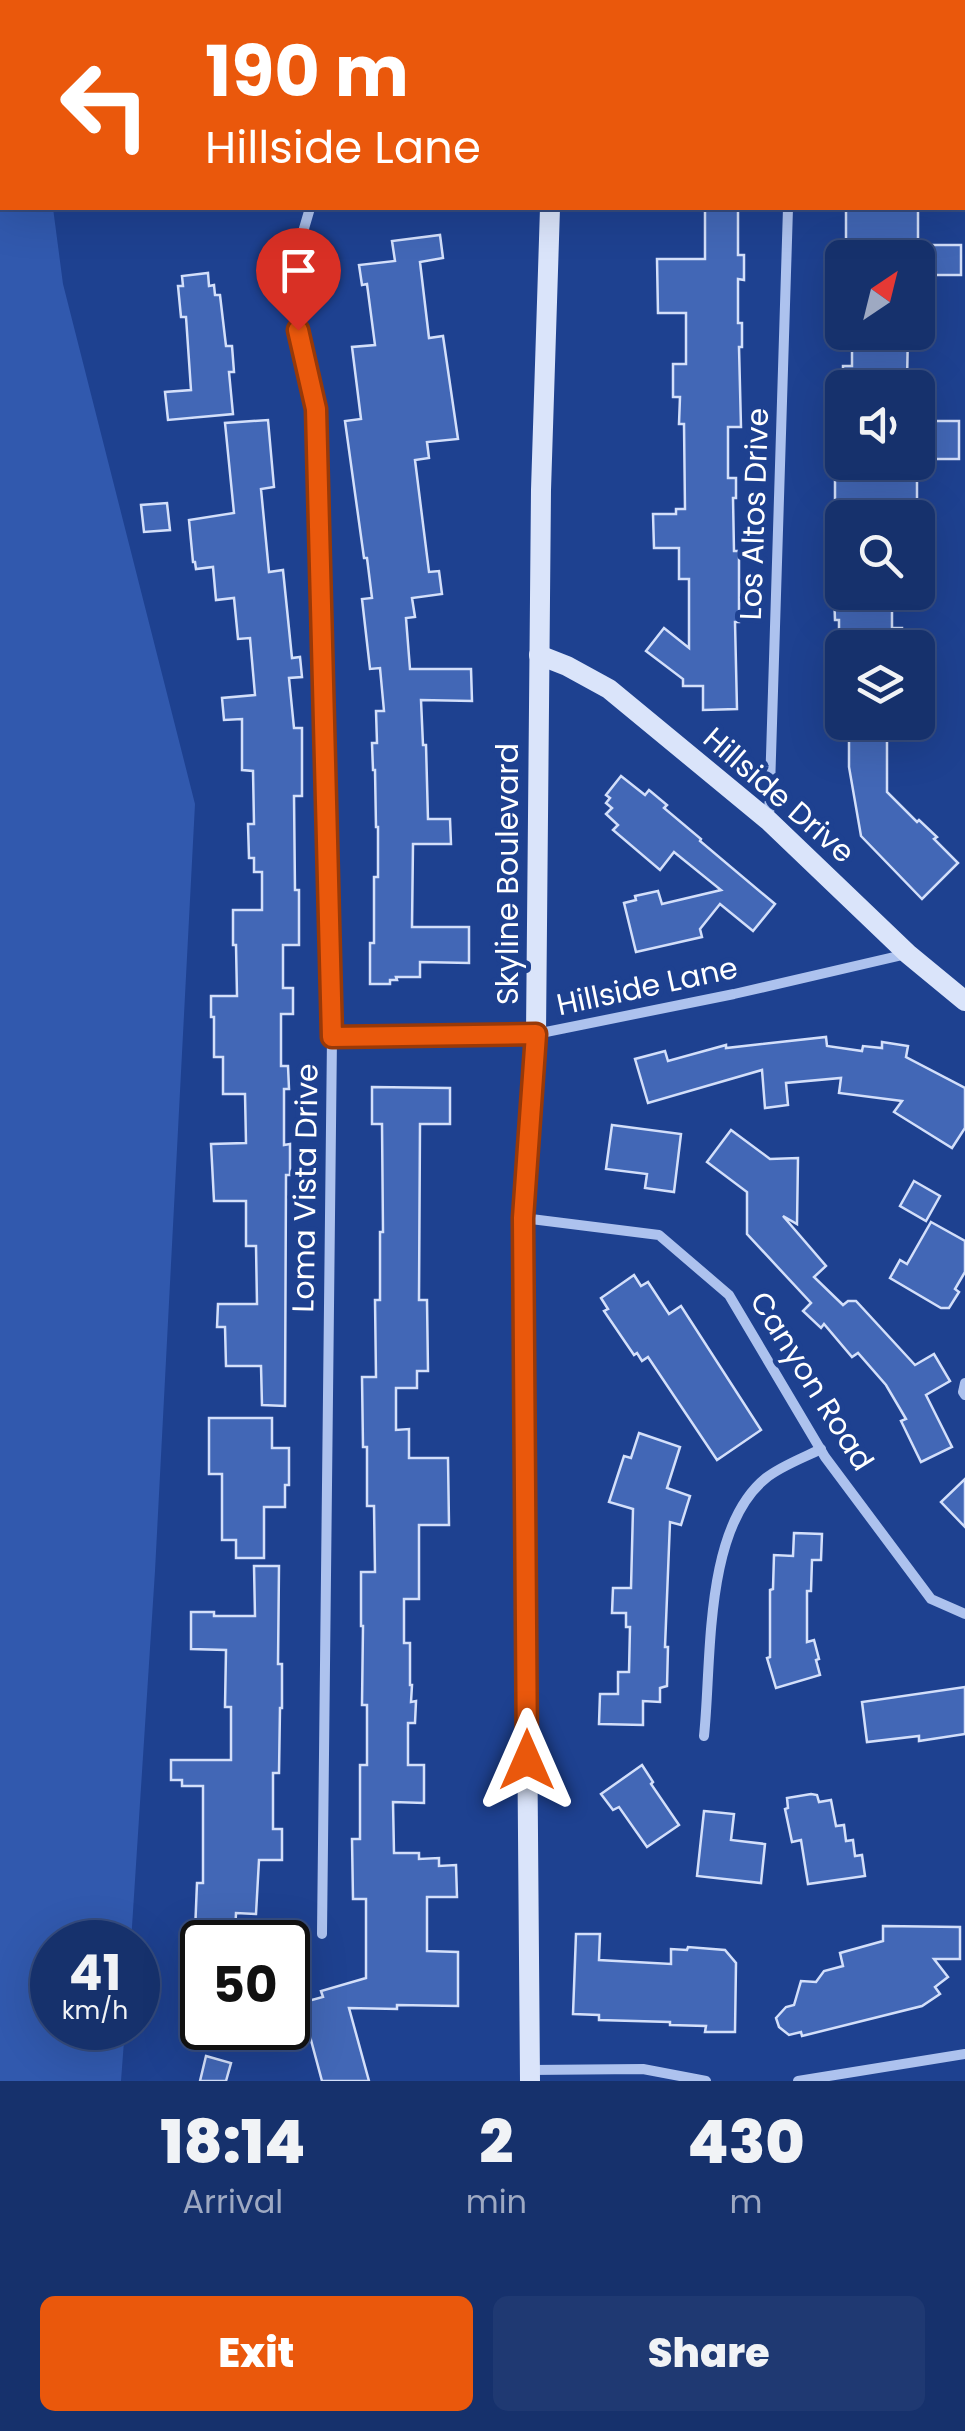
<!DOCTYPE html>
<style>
:root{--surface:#16316c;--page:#1f3972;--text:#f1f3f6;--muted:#9ea9c2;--line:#354c7f;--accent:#ea580c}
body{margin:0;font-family:Poppins,sans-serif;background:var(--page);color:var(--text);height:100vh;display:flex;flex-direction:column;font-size:38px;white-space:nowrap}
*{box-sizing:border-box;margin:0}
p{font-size:32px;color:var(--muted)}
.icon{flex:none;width:55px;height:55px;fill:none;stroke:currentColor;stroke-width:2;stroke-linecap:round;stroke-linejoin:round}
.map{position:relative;height:2081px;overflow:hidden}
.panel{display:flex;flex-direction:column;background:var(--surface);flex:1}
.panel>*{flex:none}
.hud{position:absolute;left:0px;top:0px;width:965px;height:210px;box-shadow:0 10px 40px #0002,0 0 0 2px var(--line);background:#ea580c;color:#fff;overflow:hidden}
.needle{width:65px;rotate:35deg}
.tools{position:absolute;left:825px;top:240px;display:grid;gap:20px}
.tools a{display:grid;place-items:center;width:110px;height:110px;border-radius:15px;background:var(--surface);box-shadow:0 10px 40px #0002,0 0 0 2px var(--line);font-size:50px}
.speed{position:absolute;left:30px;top:1920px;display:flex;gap:20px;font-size:50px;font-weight:700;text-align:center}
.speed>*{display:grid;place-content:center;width:130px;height:130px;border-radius:50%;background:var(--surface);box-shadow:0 10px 40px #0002,0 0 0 2px var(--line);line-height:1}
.speed small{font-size:25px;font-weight:400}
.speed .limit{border:5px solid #111;border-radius:15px;background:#fff;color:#111}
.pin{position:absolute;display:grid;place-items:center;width:85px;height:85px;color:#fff;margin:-102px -42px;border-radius:50% 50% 50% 0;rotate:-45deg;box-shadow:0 0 10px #0007}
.pin .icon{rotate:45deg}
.me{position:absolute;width:110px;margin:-55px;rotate:0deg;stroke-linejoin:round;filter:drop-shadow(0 0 8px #0008)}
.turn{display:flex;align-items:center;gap:35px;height:210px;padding:0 40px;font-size:45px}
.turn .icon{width:130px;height:130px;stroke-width:2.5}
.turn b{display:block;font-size:70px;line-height:85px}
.eta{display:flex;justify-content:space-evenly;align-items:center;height:170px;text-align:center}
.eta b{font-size:60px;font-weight:800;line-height:70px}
.primary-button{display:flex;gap:20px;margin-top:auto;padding:20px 40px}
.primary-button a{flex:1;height:115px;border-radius:15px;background:var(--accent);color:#fff;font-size:40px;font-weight:800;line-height:115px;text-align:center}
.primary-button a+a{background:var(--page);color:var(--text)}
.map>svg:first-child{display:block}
.green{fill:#3159ae}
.building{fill:#4267b6;stroke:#d3dffa;stroke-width:2.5}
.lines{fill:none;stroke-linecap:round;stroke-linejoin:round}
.street{stroke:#adc2ee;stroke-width:10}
.secondary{stroke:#dae4fa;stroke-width:20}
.route-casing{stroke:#983908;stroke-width:25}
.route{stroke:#ea580c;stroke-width:18}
.labels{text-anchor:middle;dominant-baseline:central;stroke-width:10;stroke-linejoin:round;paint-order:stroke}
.street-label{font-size:30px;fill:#fff;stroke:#1e4190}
</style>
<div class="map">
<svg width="965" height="2081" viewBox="0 0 965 2081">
<rect width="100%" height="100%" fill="#1e4190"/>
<path class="green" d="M0,0H26V2H2V208H53L63,284L195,804L155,1571L131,1942H52V2028H125L121,2081H0Z"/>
<g class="building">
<path d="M705,208H738V255H744V280L738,279V323H742V347H739L741,427H728V478H736V498H733L734,551H739V622H735L737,709L703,710V686H683V679L646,651L664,628L689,648V579H679V548H654L653,514H676V509H685L684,424H679L680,397H673V364H686V313H658L657,259H705Z"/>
<rect x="846" y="208" width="72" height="50"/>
<path d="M440,235L443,258L420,262L429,338L443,336L458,439L427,442L429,458L415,460L429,572L439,571L442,594L412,598L415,617L406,618L410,669H471L472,701L421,700L423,745H426L428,819H450L451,844H413L412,927H469V963L420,962V977H396L397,980H390V984H370V943H374V877H378V827H376L375,770H373L372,743H377L376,711H384L380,668L370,669L362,599L372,598L367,558H364L345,421L361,419L352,347L375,345L367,284L362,285L359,265L395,261L392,241Z"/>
<rect x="933" y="245" width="28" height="30"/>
<path d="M208,273L209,286L214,285L215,295H220L226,346H232L234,372H229L233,414L168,420L165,392L191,390L186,317H181L178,286H183L182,276Z"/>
<path d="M852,332H908L907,381L886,380V388H843V366H852Z"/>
<path d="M268,420L274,487L261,489L269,572L283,570L292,658L300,657L302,677L289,678L294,728H302V796H294L295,890H299V945H283V988H293V1014H281V1066H288L289,1089H284V1145L290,1144V1175H286L285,1406L262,1405L261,1366H226L225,1327H217L218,1304H257L256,1246H246V1201H214L211,1144L246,1143L245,1094H223V1057H214V1017H211V996H237L236,945H233V910H262V872H254V858H249L248,824H254L253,771L242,770V719L224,720L222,698L255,695L250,638L238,639L234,598L216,600L213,567L196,569L195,562H193L189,520L234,513L225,423Z"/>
<rect x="934" y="421" width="25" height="38"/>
<path d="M841,462H877V474H917V500H906L905,518H854V504H835V474H841Z"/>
<path d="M167,503L170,530L144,532L141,505Z"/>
<path d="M834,592H892V628H902V648H839V620H835Z"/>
<path d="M849,722H887V792L917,822L919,820L937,837L934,839L958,863L922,899L861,836L849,767Z"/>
<path d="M621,776L645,795L649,790L667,805L664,808L701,839L700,841L775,904L753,931L720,904L700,929L702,937L636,952L624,903L636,900L635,896L658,891L662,904L721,890L674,852L660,870L613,830L618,825L606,814L612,808L606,803L610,798L606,795Z"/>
<path d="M826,1037L827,1046L862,1051L863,1046L882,1048V1042L908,1046L906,1057L965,1088V1128L952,1148L894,1112L902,1101L839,1093L841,1078L786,1083L788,1105L765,1108L762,1070L648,1103L635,1059L665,1051L668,1061L726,1045V1048Z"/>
<path d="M372,1087L450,1088V1124H420L419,1300H427L428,1371H417V1388H396V1430L409,1429V1458H448L449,1525H419V1599H404V1643H410V1685H412L411,1702L416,1701L415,1723H408V1765H424V1803L393,1802L394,1853H419V1859L439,1858V1866L456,1865L457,1897H427V1951L458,1952V2006L397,2005V2009L349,2008L369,2081H322L301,2003L323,1997L321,1991L366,1978V1899H353L352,1839H360V1765H367V1705H362L363,1626H361V1572H375L374,1506H367V1447H363L362,1377H376L375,1300H380V1232H383L382,1124H372Z"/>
<path d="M612,1125L681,1134L674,1192L645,1188L647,1174L606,1169Z"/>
<path d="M731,1130L770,1159L798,1158L797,1224L783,1216L826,1266L814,1277L843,1305L848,1301H856L915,1365L934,1354L950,1381L926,1395L952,1447L921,1462L901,1421L906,1419L886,1385L858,1353L852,1357L824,1324L821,1328L803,1311L811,1303L747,1234V1192L707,1162Z"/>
<path d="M914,1181L940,1196L926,1221L900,1206Z"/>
<path d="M931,1222L965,1241V1272L955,1289L959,1292L949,1308H941L890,1278L900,1260L907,1264Z"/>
<path d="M634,1275L641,1286L648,1282L669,1314L681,1306L761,1430L717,1460L648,1357L642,1361L637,1353L634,1355L604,1311L608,1309L601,1298Z"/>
<path d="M209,1418H272V1448H289V1485H285V1507H264V1558H236V1540H222V1474H209Z"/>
<path d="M639,1433L680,1447L667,1488L690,1496L681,1525L670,1522L665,1647H668L667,1686L660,1688V1702L643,1701V1725L599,1724L600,1694H618V1672H629L630,1627H626V1613H612L613,1588H631L633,1509L609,1502L624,1456L631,1458Z"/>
<path d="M965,1479V1527L941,1502Z"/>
<path d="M794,1533L822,1534L821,1560H812L811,1591H807V1642L814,1640L819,1659L816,1660L820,1675L776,1688L767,1658L770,1657V1590L773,1589L774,1555L793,1556Z"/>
<path d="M254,1566H279L278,1664H282V1708H280L279,1773H273V1829H282V1860H259L256,1914L236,1913L235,1934L195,1932L197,1883H203V1786H182V1780H171V1760H231V1707H225L226,1650L191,1649V1612H214V1616H255Z"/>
<path d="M965,1687V1734L919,1741V1736L867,1742L862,1702Z"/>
<path d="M642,1765L653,1782L651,1784L679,1825L647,1847L619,1807L613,1810L601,1794Z"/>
<path d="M811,1794L817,1795L819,1802L831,1800L836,1826L844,1825L846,1841L853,1840L855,1856L862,1855L865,1876L808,1884L801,1840L792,1842L785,1809L788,1808L787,1798Z"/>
<path d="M704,1811L734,1814L731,1840L765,1844L761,1883L697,1876Z"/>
<path d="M883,1926L960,1927V1959H934L948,1977L935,1987L940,1994L922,2006L802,2036L801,2032L789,2035L779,2027L776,2018L786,2007L794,2005L801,1981L816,1982L824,1971L843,1966L840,1953L883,1941Z"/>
<path d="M576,1934H600L599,1960L671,1964V1949L687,1950L688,1947L725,1950L736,1963L735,2032H705L706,2026L670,2025V2022L599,2020V2015L573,2014Z"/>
<path d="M206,2056L231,2063L226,2081H200Z"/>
</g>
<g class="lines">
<g class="street">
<path d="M355,2V0"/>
<path d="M796,2V0"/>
<path d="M310,208L293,266L298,330L316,409L332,1037L322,1934"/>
<path d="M769,820L788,208"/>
<path d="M332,1037L536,1034L734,994L907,954"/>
<path d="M523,1218L659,1235L729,1295L825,1457L931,1599L965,1614"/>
<path d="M965,1383L963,1392L965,1395"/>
<path d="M704,1736C712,1661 703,1529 766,1478C781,1466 803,1458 821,1449"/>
<path d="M529,2070L643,2069L706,2081"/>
<path d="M798,2081L965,2054"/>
</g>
<g class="secondary">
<path d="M559,2V0"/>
<path d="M539,655L567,666L609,689L769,821L908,954L965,1001"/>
<path d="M530,2081L523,1218L536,1034L541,490L550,208"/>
</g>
</g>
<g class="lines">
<g class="route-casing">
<path id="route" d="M298,330L316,409L332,1037L536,1034L523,1218L527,1760"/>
</g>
<use href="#route" class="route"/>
</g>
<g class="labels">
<g class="street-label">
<text transform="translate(754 514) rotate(-88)">Los Altos Drive</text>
<text transform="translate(779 795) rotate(41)">Hillside Drive</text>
<text transform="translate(507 874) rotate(-90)">Skyline Boulevard</text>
<text transform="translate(647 986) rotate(-12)">Hillside Lane</text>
<text transform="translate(305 1188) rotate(-89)">Loma Vista Drive</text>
<text transform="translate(812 1381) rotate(58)">Canyon Road</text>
</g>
</g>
</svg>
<div class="tools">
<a><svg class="needle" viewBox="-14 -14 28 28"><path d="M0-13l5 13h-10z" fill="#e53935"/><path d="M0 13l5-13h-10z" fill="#9ea9c2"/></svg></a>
<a><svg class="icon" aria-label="sound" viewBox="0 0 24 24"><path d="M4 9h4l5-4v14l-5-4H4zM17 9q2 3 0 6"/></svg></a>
<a><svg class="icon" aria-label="search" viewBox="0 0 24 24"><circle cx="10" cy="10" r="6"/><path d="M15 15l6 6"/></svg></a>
<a><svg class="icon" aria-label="layers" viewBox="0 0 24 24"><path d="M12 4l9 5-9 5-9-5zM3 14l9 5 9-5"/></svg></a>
</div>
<div class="speed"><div>41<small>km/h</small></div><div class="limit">50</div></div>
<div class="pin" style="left:298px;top:330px;background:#d93025"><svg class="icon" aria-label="arrive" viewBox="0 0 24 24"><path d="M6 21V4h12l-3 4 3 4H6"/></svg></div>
<svg class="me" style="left:527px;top:1760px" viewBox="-20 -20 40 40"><path d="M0-17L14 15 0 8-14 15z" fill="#ea580c" stroke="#fff" stroke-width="4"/></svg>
<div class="hud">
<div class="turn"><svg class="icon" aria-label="left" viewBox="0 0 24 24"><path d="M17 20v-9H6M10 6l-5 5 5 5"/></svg><div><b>190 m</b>Hillside Lane</div></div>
</div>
</div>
<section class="panel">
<div class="eta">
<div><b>18:14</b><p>Arrival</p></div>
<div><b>2</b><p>min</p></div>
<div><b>430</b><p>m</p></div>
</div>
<div class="primary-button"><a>Exit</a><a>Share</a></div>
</section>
